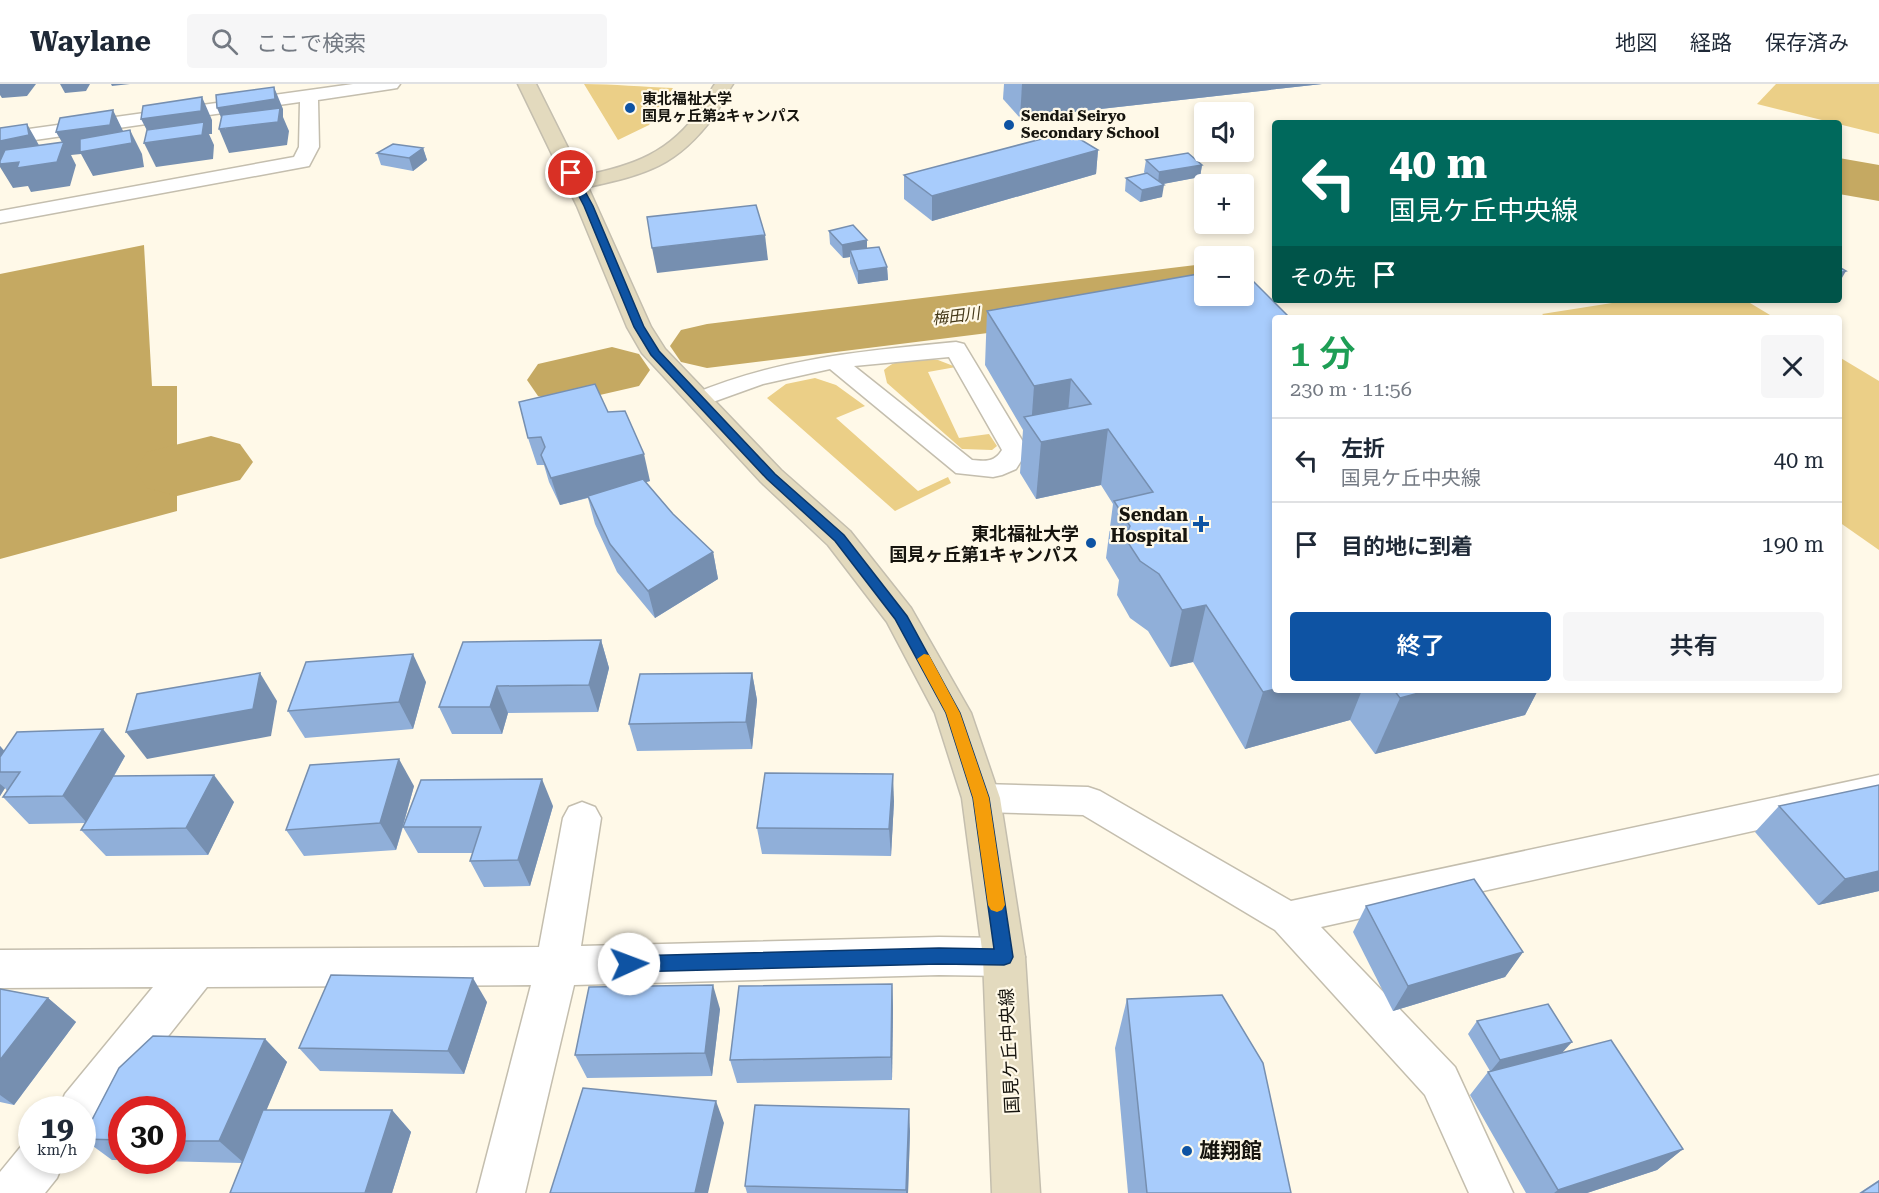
<!DOCTYPE html>
<html lang="ja">
<meta charset="utf-8">
<style>
:root{--surface:#fff;--page:#f6f6f7;--text:#1f2937;--muted:#747a83;--line:#e0e1e3;--accent:#0e53a3}
body{margin:0;font-family:"Roboto Serif","Noto Sans JP",serif;background:var(--page);color:var(--text);height:100vh;display:flex;flex-direction:column;font-size:22px;white-space:nowrap}
*{box-sizing:border-box;margin:0}
p{font-size:20px;color:var(--muted)}
.icon{flex:none;width:33px;height:33px;fill:none;stroke:currentColor;stroke-width:2;stroke-linecap:round;stroke-linejoin:round}
.map{position:relative;flex:1;overflow:hidden}
.drawer{position:absolute;left:1272px;top:231px;width:570px;height:378px;display:flex;flex-direction:column;background:var(--surface);border-radius:6px;box-shadow:0 3px 9px #0003}
.drawer>*{flex:none}
.hud{position:absolute;left:1272px;top:36px;width:570px;height:183px;border-radius:6px;box-shadow:0 3px 9px #0003;background:#00695c;color:#fff;overflow:hidden}
.controls{position:absolute;left:1194px;top:18px;display:grid;gap:12px}
.controls a{display:grid;place-items:center;width:60px;height:60px;border-radius:6px;background:var(--surface);box-shadow:0 3px 9px #0003;font-size:30px}
.speed{position:absolute;left:18px;top:1012px;display:flex;gap:12px;font-size:30px;font-weight:700;text-align:center}
.speed>*{display:grid;place-content:center;width:78px;height:78px;border-radius:50%;background:var(--surface);box-shadow:0 3px 9px #0003;line-height:1}
.speed small{font-size:15px;font-weight:400}
.speed .limit{border:9px solid #d22;background:#fff;color:#111}
.pin{position:absolute;display:grid;place-items:center;width:51px;height:51px;color:#fff;margin:-26px;border:3px solid #fff;border-radius:50%;box-shadow:0 2px 6px #0007}
.me{position:absolute;width:66px;margin:-33px;rotate:88deg;stroke-linejoin:round;filter:drop-shadow(0 0 4px #0008)}
.turn{display:flex;align-items:center;gap:21px;height:126px;padding:0 18px;font-size:27px}
.turn .icon{width:78px;height:78px;stroke-width:2.5}
.turn b{display:block;font-size:42px;line-height:51px}
.then{display:flex;align-items:center;height:57px;padding:0 18px;background:#0003;gap:12px;font-size:22px}
.round{display:grid;place-items:center;flex:none;width:63px;height:63px;border-radius:6px;background:var(--page)}
.head{display:flex;align-items:center;justify-content:space-between;height:102px;padding:0 18px}
h1{font-size:36px;font-weight:600;line-height:45px;color:#1e9e55}
.cta{display:flex;gap:12px;margin-top:auto;padding:12px 18px}
.cta a{flex:1;height:69px;border-radius:6px;background:var(--accent);color:#fff;font-size:24px;font-weight:600;line-height:69px;text-align:center}
.cta a+a{background:var(--page);color:var(--text)}
ul{padding:0;list-style:none}
li{display:flex;align-items:center;gap:18px;height:84px;padding:0 18px;border-top:2px solid var(--line)}
li div{flex:1}
li b{display:block;font-size:22px}
li em{font-style:normal}
header{display:flex;align-items:center;gap:36px;box-sizing:border-box;height:84px;padding:0 30px;background:var(--surface);border-bottom:2px solid var(--line)}
header strong{font-size:28px}
nav{display:flex;gap:33px;margin-inline-start:auto;font-size:21px}
.search{width:420px;height:54px;background:var(--page);display:flex;align-items:center;gap:15px;box-sizing:border-box;padding:0 21px;border-radius:6px;color:var(--muted);font-size:22px}
.map>svg:first-child{display:block}
.green{fill:#ebcf87}
.water{fill:#c5a962}
.lines{fill:none;stroke-linecap:round;stroke-linejoin:round}
.river{fill:#c5a962;fill-rule:evenodd}
.lane-casing{stroke:#c4beae;stroke-width:3}
.street-casing{stroke:#c4beae;stroke-width:3}
.secondary-casing{stroke:#c4beae;stroke-width:3}
.lane{fill:#fff;fill-rule:evenodd}
.street{fill:#fff;fill-rule:evenodd}
.secondary{fill:#e3dabe;fill-rule:evenodd}
.wall{fill:#90afd9}
.shaded-wall{fill:#768fb0}
.building{fill:#a8ccfc;stroke:#768fb0;stroke-width:1.5}
.route{fill:#0e53a3;stroke:#09366a;stroke-width:1.5}
.slow{fill:#f59e0b}
.poi-dot{fill:#0e53a3;stroke:#fff9e8;stroke-width:2}
.labels{text-anchor:middle;dominant-baseline:central;stroke-width:4.5;stroke-linejoin:round;paint-order:stroke}
.far-poi-label{font-size:15px;font-weight:bold;fill:#16140e;stroke:#fff9e8;text-anchor:start}
.far-water-label{font-size:16px;font-style:italic;fill:#453919;stroke:#fff9e8}
.poi-label{font-size:18px;font-weight:bold;fill:#16140e;stroke:#fff9e8;text-anchor:end}
.street-label{font-size:18px;fill:#16140e;stroke:#fff9e8}
.near-poi-label{font-size:21px;font-weight:bold;fill:#16140e;stroke:#fff9e8;text-anchor:start}
</style>
<header>
<strong>Waylane</strong>
<div class="search"><svg class="icon" aria-label="search" viewBox="0 0 24 24"><circle cx="10" cy="10" r="6"/><path d="M15 15l6 6"/></svg>ここで検索</div>
<nav><a>地図</a><a>経路</a><a>保存済み</a></nav>
</header>
<div class="map">
<svg width="1879" height="1109" viewBox="0 0 1879 1109">
<rect width="100%" height="100%" fill="#fff9e8"/>
<g class="green">
<path d="M584,0C614,0 643,3 673,4L649,41L618,56Z"/>
<path d="M1776,0H1879V50L1757,20Z"/>
<path d="M1631,216H1745L1775,234H1547L1542,230Z"/>
<path d="M1839,273L1879,297V466L1839,438Z"/>
<path d="M917,274L938,276L956,283L928,288L959,354L989,350L997,362L992,366L962,365L887,299L884,286C894,277 903,276 917,274Z"/>
<path d="M815,294L836,301L865,322L836,334L918,407L948,393L951,399L895,427L767,314L786,300Z"/>
</g>
<path class="water" d="M144,161L152,302H177V427L0,475V190Z"/>
<g class="lines">
<g class="river">
<path d="M1839,74L1879,81V117L1839,110Z"/>
<path d="M1204,180V212H1231L1228,216L1204,222L707,284L681,278L670,262L681,246L707,240Z"/>
<path d="M612,263L639,270L650,286L639,302L565,319L538,312L527,296L538,280Z"/>
<path d="M211,352L240,360L253,378L240,396L177,412L147,404L135,386L147,368Z"/>
</g>
<g class="lane-casing">
<g id="lane">
<path d="M956,258L964,260L967,265L1028,366L1016,385L1002,391L993,393L956,389L830,285L763,300L699,323L691,321L687,316L691,311C779,274 862,267 956,258ZM949,273L1002,366C994,379 985,377 972,376L854,282Z"/>
<path d="M1879,691V719L1321,843L1455,983L1513,1109H1469L1425,1011L1275,846L1083,731L981,728L969,724L964,714L969,704L981,700L1088,703L1100,707L1291,817Z"/>
</g>
</g>
<g class="street-casing">
<g id="street">
<path d="M353,0H400L397,4L391,5L318,16L319,63L309,82L0,139V127L294,73L299,63L300,18L0,61V49Z"/>
<path d="M582,718L595,723L601,734L581,862L939,853L1004,854L1019,860L1025,873L1019,886L1004,892L939,891L574,901L525,1109H477L531,901L207,903L97,1042L82,1048V1026H58L65,1010L153,903L0,904V866L539,863L563,734L569,723Z"/>
<path d="M32,1057V1077H64L57,1094L45,1109H0V1088L23,1060Z"/>
</g>
</g>
<g class="secondary-casing">
<path id="secondary" d="M518,0H536L582,92C633,82 670,69 701,24C706,17 709,8 715,0H733C726,10 721,22 714,32C677,82 647,90 588,103L651,243L665,265L781,386L850,447L911,524L971,629L1000,714L1025,873L1040,1109H992L983,873L962,714L935,629L887,538L828,461L761,398L642,269L627,243L577,122Z"/>
</g>
<use href="#lane" class="lane"/>
<use href="#street" class="street"/>
<use href="#secondary" class="secondary"/>
</g>
<g class="wall">
<path d="M1004,0H1322L1020,34L1003,15Z"/>
<path d="M423,64L427,76L413,87L381,81L377,69Z"/>
<path d="M1098,66L1096,90L932,137L904,115V91Z"/>
<path d="M1146,76L1202,81L1200,93L1162,100V113L1140,118L1125,107L1126,94L1145,90L1144,88Z"/>
<path d="M829,147L867,164L887,183L888,196L858,200L850,179V173L843,174L830,160Z"/>
<path d="M1204,189L1275,606H1538L1525,631L1375,670L1350,636L1245,665L1193,578L1170,583L1148,547L1130,534L1117,511L1119,496L1106,474L1113,420L1101,401L1036,415L1020,389L1023,346L985,281L987,227Z"/>
<path d="M608,328L650,397L646,398L673,430L713,468L718,495L655,534L617,488L595,440L588,414L560,421L549,398L544,381H537L528,354Z"/>
<path d="M601,556L609,584L598,628L508,629L502,650H452L439,623Z"/>
<path d="M752,589L757,616L752,665L637,667L629,640Z"/>
<path d="M426,598L413,645L305,654L288,627Z"/>
<path d="M0,662L4,667L125,672L114,692L234,718L208,771L106,772L81,746L86,739L29,740L3,713L7,707L5,704L0,712Z"/>
<path d="M414,702L403,742L553,722L530,802L484,803L470,777L473,769H418L403,743L396,766L304,772L286,746Z"/>
<path d="M894,717L891,772L762,770L757,744Z"/>
<path d="M1779,722L1879,807L1818,821L1755,748Z"/>
<path d="M1366,822L1523,868L1505,893L1393,927L1353,848Z"/>
<path d="M892,900L893,924L892,996L737,999L730,976Z"/>
<path d="M0,905L48,914L76,938L14,1021L0,1018Z"/>
<path d="M1127,915L1291,1109H1128L1115,964Z"/>
<path d="M487,918L464,990L320,987L299,964Z"/>
<path d="M720,925L712,992L587,994L575,971Z"/>
<path d="M1477,937L1562,969L1683,1065L1657,1086L1587,1109H1526L1470,1011L1488,988L1490,987L1468,950Z"/>
<path d="M153,952L265,955L287,978L266,1026H392L411,1048L392,1109H230L242,1079L159,1077H172V1026H122V1076H112L82,1054L119,984Z"/>
<path d="M910,1047L908,1109H747L745,1102Z"/>
<path d="M1879,1096V1109H1859Z"/>
</g>
<g class="shaded-wall">
<path d="M0,0H36L27,12L2,14L0,11Z"/>
<path d="M60,0H90L86,7L65,9Z"/>
<path d="M111,0H130L112,2Z"/>
<path d="M1022,0H1322L1020,34Z"/>
<path d="M274,3L283,25V33L289,47L287,61L229,69L219,45H226L217,24Z"/>
<path d="M202,13L212,36V50H209L214,61L213,75L156,83L144,59L153,58L141,35Z"/>
<path d="M113,26L124,49L130,46L142,70L144,83L93,92L81,70L71,71L76,81L70,102L31,108L28,102L13,104L0,83V57L27,40L40,63L63,60L56,48Z"/>
<path d="M423,64L427,76L413,87L409,74Z"/>
<path d="M1098,66L1096,90L932,137V112Z"/>
<path d="M1202,81L1200,93L1158,101L1159,88Z"/>
<path d="M1164,101L1162,113L1140,118L1142,106Z"/>
<path d="M765,151L768,176L657,189L652,164Z"/>
<path d="M867,156V169L850,166V173L843,174L842,161Z"/>
<path d="M887,183L888,196L858,200V187Z"/>
<path d="M1846,187L1839,199V189Z"/>
<path d="M1071,295L1066,351L1031,344L1034,302Z"/>
<path d="M1108,345L1101,401L1036,415L1041,358Z"/>
<path d="M644,370L650,397L560,421L551,394Z"/>
<path d="M713,468L718,495L655,534L648,507Z"/>
<path d="M1206,521L1193,578L1170,583L1182,526Z"/>
<path d="M601,556L609,584L598,628L589,601Z"/>
<path d="M413,570L426,598L413,645L399,618Z"/>
<path d="M260,589L277,617L271,652L147,675L126,648Z"/>
<path d="M752,589L757,616L752,665L746,638Z"/>
<path d="M497,602L508,629L502,650L490,623Z"/>
<path d="M1275,605V606H1362L1350,636L1245,665L1263,608Z"/>
<path d="M1430,606H1538L1525,631L1375,670L1400,614Z"/>
<path d="M103,645L125,672L87,739L63,712Z"/>
<path d="M0,662L18,682L0,688Z"/>
<path d="M399,675L414,702L396,766L380,739Z"/>
<path d="M893,690L894,717L891,772L889,745Z"/>
<path d="M214,691L234,718L208,771L186,744Z"/>
<path d="M542,695L553,722L530,802L518,776Z"/>
<path d="M0,700L5,704L0,712Z"/>
<path d="M1879,787V807L1818,821L1845,795Z"/>
<path d="M1523,868L1505,893L1393,927L1408,902Z"/>
<path d="M473,894L487,918L464,990L448,967Z"/>
<path d="M892,900L893,924L892,996L891,973Z"/>
<path d="M713,901L720,925L712,992L705,969Z"/>
<path d="M48,914L76,938L14,1021L0,1011V976Z"/>
<path d="M265,955L287,978L244,1079L219,1057Z"/>
<path d="M1572,958L1561,970L1490,988L1500,976Z"/>
<path d="M716,1017L724,1039L708,1109H695Z"/>
<path d="M909,1025L910,1047L908,1109H906Z"/>
<path d="M392,1026L411,1048L392,1109H365Z"/>
<path d="M1683,1065L1657,1086L1587,1109H1554L1558,1106Z"/>
</g>
<g class="building">
<path d="M274,3L275,15L217,24L216,11Z"/>
<path d="M202,13L201,27L141,35L143,22Z"/>
<path d="M280,24L278,38L219,45L222,31Z"/>
<path d="M113,26L110,41L56,48L60,34Z"/>
<path d="M204,38L202,51L144,59L147,46Z"/>
<path d="M27,40L29,51L0,57V44Z"/>
<path d="M130,46L132,59L80,68V55Z"/>
<path d="M1068,48L1098,66L932,112L904,91Z"/>
<path d="M64,58L57,78L17,84L19,78L0,80V77L5,66Z"/>
<path d="M393,60L423,64L409,74L377,69Z"/>
<path d="M1188,69L1202,81L1159,88L1146,76Z"/>
<path d="M1147,89L1164,101L1142,106L1126,94Z"/>
<path d="M756,121L765,151L652,164L647,133Z"/>
<path d="M853,141L867,156L842,161L829,147Z"/>
<path d="M879,163L887,183L858,187L850,166Z"/>
<path d="M1839,183L1846,187L1839,189Z"/>
<path d="M1244,188L1290,234H1275V605L1263,608L1206,521L1182,526L1159,490L1140,477L1125,454L1130,442L1114,417L1153,408L1108,345L1041,358L1024,333L1091,320L1071,295L1034,302L987,227L1204,189V212H1244Z"/>
<path d="M595,300L608,328L625,327L644,370L551,394L541,371L545,363L541,353L528,354L519,318Z"/>
<path d="M643,395L673,430L713,468L648,507L610,460L588,412Z"/>
<path d="M601,556L589,601L497,602L490,623H439L463,558Z"/>
<path d="M413,570L399,618L288,627L306,578Z"/>
<path d="M260,589L253,625L126,648L137,610Z"/>
<path d="M752,589L746,638L629,640L640,590Z"/>
<path d="M1394,606H1430L1400,614Z"/>
<path d="M103,645L63,712L3,713L20,688H0V673L17,648Z"/>
<path d="M399,675L380,739L286,746L310,681Z"/>
<path d="M765,689L893,690L889,745L757,744Z"/>
<path d="M214,691L186,744L81,746L113,692Z"/>
<path d="M542,695L518,776L470,777L481,743H403L421,696Z"/>
<path d="M1879,701V787L1845,795L1779,722Z"/>
<path d="M1474,795L1523,868L1408,902L1366,822Z"/>
<path d="M331,891L473,894L448,967L299,964Z"/>
<path d="M892,900L891,973L730,976L739,902Z"/>
<path d="M713,901L705,969L575,971L589,903Z"/>
<path d="M0,905L48,914L0,976Z"/>
<path d="M1222,911L1263,979L1291,1109H1147L1127,915Z"/>
<path d="M1548,920L1572,958L1500,976L1477,937Z"/>
<path d="M153,952L265,955L219,1057H172V1026H122V1056L82,1055L119,984Z"/>
<path d="M1611,956L1683,1065L1558,1106L1488,988Z"/>
<path d="M583,1004L716,1017L695,1109H550Z"/>
<path d="M755,1021L909,1025L906,1106L745,1102Z"/>
<path d="M263,1026H392L365,1109H230Z"/>
<path d="M1879,1097V1109H1861Z"/>
</g>
<path class="route" d="M568,87H574L593,122L644,243L659,267L775,390L844,451L907,532L960,629L989,714L1013,873L1010,879L1004,881L939,880L629,888L623,886L620,880L623,875L629,872L939,864L994,865L973,714L946,629L895,535L835,457L767,395L651,271L634,243L584,122L567,89Z"/>
<path class="slow" d="M924,570L929,571L960,629L989,714L1005,821L1002,826L997,828L991,826L988,821L973,714L946,629L917,575Z"/>
<g class="poi-dot">
<circle cx="630" cy="24" r="6"/>
<circle cx="1009" cy="41" r="6"/>
<path d="M1198 431h6v6h6v6h-6v6h-6v-6h-6v-6h6z"/>
<circle cx="1091" cy="459" r="6"/>
<circle cx="1187" cy="1067" r="6"/>
</g>
<g class="labels">
<g class="far-poi-label">
<text x="642" y="15">東北福祉大学<tspan x="642" dy="17">国見ヶ丘第2キャンパス</tspan></text>
<text x="1021" y="32">Sendai Seiryo<tspan x="1021" dy="17">Secondary School</tspan></text>
</g>
<g class="far-water-label">
<text transform="translate(956 232) rotate(-7)">梅田川</text>
</g>
<g class="poi-label">
<text x="1188" y="430">Sendan<tspan x="1188" dy="21">Hospital</tspan></text>
<text x="1079" y="449">東北福祉大学<tspan x="1079" dy="21">国見ヶ丘第1キャンパス</tspan></text>
</g>
<g class="street-label">
<text transform="translate(1009 967) rotate(-93)">国見ケ丘中央線</text>
</g>
<g class="near-poi-label">
<text x="1199" y="1067">雄翔館</text>
</g>
</g>
</svg>
<div class="controls">
<a><svg class="icon" aria-label="sound" viewBox="0 0 24 24"><path d="M4 9h4l5-4v14l-5-4H4zM17 9q2 3 0 6"/></svg></a>
<a>+</a>
<a>−</a>
</div>
<div class="speed"><div>19<small>km/h</small></div><div class="limit">30</div></div>
<div class="pin" style="left:571px;top:89px;background:#d93025"><svg class="icon" aria-label="arrive" viewBox="0 0 24 24"><path d="M6 21V4h12l-3 4 3 4H6"/></svg></div>
<svg class="me" style="left:629px;top:880px" viewBox="-20 -20 40 40"><circle r="19" fill="#fff"/><path d="M0-13L10 11 0 6-10 11z" fill="#0e53a3"/></svg>
<div class="hud">
<div class="turn"><svg class="icon" aria-label="left" viewBox="0 0 24 24"><path d="M17 20v-9H6M10 6l-5 5 5 5"/></svg><div><b>40 m</b>国見ケ丘中央線</div></div>
<div class="then">その先<svg class="icon" aria-label="arrive" viewBox="0 0 24 24"><path d="M6 21V4h12l-3 4 3 4H6"/></svg></div>
</div>
<section class="drawer">
<div class="head"><div><h1>1 分</h1><p>230 m · 11:56</p></div><a class="round"><svg class="icon" aria-label="close" viewBox="0 0 24 24"><path d="M6 6l12 12M18 6L6 18"/></svg></a></div>
<ul>
<li><svg class="icon" aria-label="left" viewBox="0 0 24 24"><path d="M17 20v-9H6M10 6l-5 5 5 5"/></svg><div><b>左折</b><p>国見ケ丘中央線</p></div><em>40 m</em></li>
<li><svg class="icon" aria-label="arrive" viewBox="0 0 24 24"><path d="M6 21V4h12l-3 4 3 4H6"/></svg><div><b>目的地に到着</b></div><em>190 m</em></li>
</ul>
<div class="cta"><a>終了</a><a>共有</a></div>
</section>
</div>
